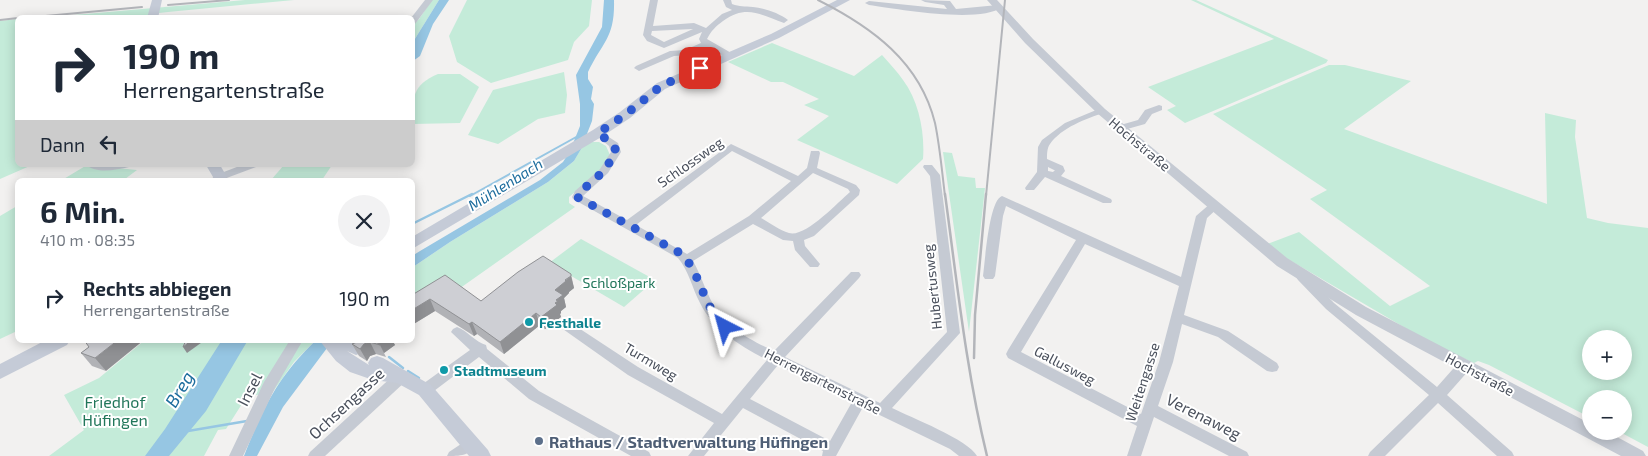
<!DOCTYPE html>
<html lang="de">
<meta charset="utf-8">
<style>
:root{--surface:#fff;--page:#f2f2f3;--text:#1f2937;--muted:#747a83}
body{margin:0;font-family:"Exo 2",sans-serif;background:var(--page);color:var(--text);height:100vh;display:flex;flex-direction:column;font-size:19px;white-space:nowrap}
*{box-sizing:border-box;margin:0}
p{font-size:16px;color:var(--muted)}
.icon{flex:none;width:28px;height:28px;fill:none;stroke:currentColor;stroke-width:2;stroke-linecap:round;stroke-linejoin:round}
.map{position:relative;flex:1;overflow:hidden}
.drawer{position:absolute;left:15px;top:178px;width:400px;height:165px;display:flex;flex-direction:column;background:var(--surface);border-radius:8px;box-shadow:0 2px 12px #0003}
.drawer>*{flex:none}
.top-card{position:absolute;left:15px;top:15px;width:400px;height:152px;border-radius:8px;box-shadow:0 2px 12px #0003;background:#fff;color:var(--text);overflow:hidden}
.fabs{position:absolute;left:1582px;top:330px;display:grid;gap:10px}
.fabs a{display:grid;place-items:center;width:50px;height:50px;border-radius:50%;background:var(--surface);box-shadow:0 2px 12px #0003;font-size:25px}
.pin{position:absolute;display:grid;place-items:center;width:42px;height:42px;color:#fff;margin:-21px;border-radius:10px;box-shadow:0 2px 8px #0006}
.me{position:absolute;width:55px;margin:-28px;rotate:321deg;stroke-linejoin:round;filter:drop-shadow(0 0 4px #0008)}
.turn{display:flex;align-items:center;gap:18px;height:105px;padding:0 25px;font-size:22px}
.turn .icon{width:65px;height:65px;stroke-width:2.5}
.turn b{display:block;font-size:35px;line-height:42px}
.then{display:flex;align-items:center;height:48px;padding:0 25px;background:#0003;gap:10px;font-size:19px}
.round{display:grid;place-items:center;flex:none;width:52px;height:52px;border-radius:26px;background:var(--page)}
.summary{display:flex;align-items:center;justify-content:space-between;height:85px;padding:0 25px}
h1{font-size:30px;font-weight:700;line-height:38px}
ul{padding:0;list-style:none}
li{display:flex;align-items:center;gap:15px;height:70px;padding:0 25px}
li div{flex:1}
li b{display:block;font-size:19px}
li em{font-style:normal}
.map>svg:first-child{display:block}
.green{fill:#c4ebd9;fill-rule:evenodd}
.water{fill:#96c6e3}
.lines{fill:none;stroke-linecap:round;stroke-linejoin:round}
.stream-far1{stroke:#96c6e3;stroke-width:2}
.stream{stroke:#96c6e3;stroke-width:2.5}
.minor{fill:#c5cad3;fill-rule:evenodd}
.tertiary{fill:#c5cad3;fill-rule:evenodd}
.secondary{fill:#c5cbd7;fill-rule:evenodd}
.rail-far1{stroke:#b3b5ba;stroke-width:2}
.rail{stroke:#b3b5ba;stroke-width:2.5}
.wall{fill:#b1b2b6}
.shaded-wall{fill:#909194}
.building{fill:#cecfd4;stroke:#909194}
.route{stroke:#2d59d0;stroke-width:9;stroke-dasharray:0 16.2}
.culture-dot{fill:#0f9aa8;stroke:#fff;stroke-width:2}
.service-dot{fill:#5c6f8a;stroke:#fff;stroke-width:2}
.labels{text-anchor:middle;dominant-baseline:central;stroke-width:4;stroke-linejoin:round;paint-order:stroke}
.street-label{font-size:14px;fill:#4a505c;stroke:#fff}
.park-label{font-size:14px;fill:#21765a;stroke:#fff}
.culture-label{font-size:14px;font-weight:bold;fill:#0d838f;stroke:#fff;text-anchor:start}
.water-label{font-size:15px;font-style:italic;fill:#1c6c9d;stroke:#fff}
.near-street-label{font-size:16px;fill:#4a505c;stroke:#fff}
.near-park-label{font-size:16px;fill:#21765a;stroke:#fff}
.near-service-label{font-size:16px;font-weight:bold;fill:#4e5e75;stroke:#fff;text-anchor:start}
.near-water-label{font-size:18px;font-style:italic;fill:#1c6c9d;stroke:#fff}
</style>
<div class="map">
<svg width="1648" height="456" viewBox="0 0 1648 456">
<rect width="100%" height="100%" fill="#f2f1f0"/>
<g class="green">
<path d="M245,0H294L168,12L150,14L149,17L39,18Z"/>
<path d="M432,0H439L413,42V25L419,19Z"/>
<path d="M467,0H592L589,26L574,42L568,60L491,83L457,62L449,36Z"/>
<path d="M1191,0H1196L1328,60L1326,63L1185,123L1167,110L1176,106L1148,87L1274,39Z"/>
<path d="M17,19L18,165H32L0,179V21Z"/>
<path d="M772,43L854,76L882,55C889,63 897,71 903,80C919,101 925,133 923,159L897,184L797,140L829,116L804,105L819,99L783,82H771L728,62Z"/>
<path d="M1329,65H1345L1411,81L1344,129L1547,204L1545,113L1576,120L1575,137L1587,218L1608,223L1648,228V447L1618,431H1624V399H1591V418L1489,365L1478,361L1474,363L1436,346L1286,258L1267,244L1299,232L1390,306L1430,286L1310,199L1327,190L1213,114ZM1591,339H1624V371H1591Z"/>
<path d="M564,72L567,95L565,113L538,119L498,144L468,135L493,90Z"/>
<path d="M438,74H460L479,87L460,123L413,124C412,98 412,85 438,74Z"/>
<path d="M592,142H599L606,146L610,155L601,170L569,197V203L575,207L456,291L413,311V267L450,242L548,182L574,161L583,145Z"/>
<path d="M943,152L952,153L958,176L975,178L976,188H985L969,332Z"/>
<path d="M87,165L137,170L125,179L128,180H62Z"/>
<path d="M284,165H332L322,180H271Z"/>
<path d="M17,206V331L0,339V216Z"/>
<path d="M581,239L655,280L624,307L549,263Z"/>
<path d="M145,340H316L294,362L272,393L247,396L226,429L218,430L204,456H49L84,430L64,395L99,378Z"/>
</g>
<g class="water">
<path d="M439,0H449L433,24L420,56L413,61V42Z"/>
<path d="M604,0H614C615,38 603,41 588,72V79L593,87L591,99L594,104L592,121L581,149L574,161L548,182L450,242L413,267L412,256L420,251L540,180L563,162L570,151L580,126V104L576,75L602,27Z"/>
<path d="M222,340H248L206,411L169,456H145L165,429Z"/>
<path d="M316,340H333L283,407L257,456H244C263,407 278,377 316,340Z"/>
</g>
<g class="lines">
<path class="stream-far1" d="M470,196L578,136"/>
<g class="stream">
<path d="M412,224L472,194"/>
<path d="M389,357L403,368"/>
<path d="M408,371L419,378"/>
<path d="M188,431L247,421"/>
</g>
<g class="minor">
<path d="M425,0H433L415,24H412L411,18Z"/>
<path d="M650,0H658L653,26L694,23L706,28L722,14L732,10L726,7L723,0H731L732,4C740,7 744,6 753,7C764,8 779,13 788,20L784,23C760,15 747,4 723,21C716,26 711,31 707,39L733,54V58H727L707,47L689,55L674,56L639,71L634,68L636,66L670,51L685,50L701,43L699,39L702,32L664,48L647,41L643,35ZM693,29L664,42L651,35L652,31Z"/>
<path d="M921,0L950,1L956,9L998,5L1002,7C980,24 898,9 869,5L865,3L869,1L947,9L944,5L925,2Z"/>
<path d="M1159,105L1162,106V110L1152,114L1145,124L1120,131L1115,128L1117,126L1138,120L1145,110Z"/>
<path d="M1101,108L1106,111L1104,113C1087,118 1061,128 1050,144C1047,148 1047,154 1047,159L1063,166L1065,171L1061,176L1111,199L1112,201L1111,203H1103L1045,177L1034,190H1026L1025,188L1037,172L1038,147L1042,140L1065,123ZM1048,167L1054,170H1055L1053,172L1048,171Z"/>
<path d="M598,130L618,143L621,152L608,173L583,196L627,220L731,144L798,176L807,168L811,151H819L820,153L817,168L856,185L860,190L859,195L814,236L804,240L805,246L820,264L818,267H810L795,250L793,241L783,240L753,224L693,261C701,275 705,290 713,304C724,326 752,341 774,351L851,272H859L861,275L859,278L785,357L880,403L947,332L930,176L923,167L924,165H932L940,175L960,333L892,408C910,417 969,440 977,456H959L950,449L863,407L836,456H822L823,451L743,408L704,456H688L714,423L628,375L560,327L558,324L560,321H568L638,367L722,414L767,360C741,346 713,330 700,303C692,288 689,271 678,258L573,199L572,197L575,191L600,169L611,152L609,146L593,133ZM732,151L791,181L749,216L687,254L636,225ZM813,173L848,189L850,192C837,203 805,238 789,233C779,230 770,223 761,218ZM778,365L852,402L830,441L750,399Z"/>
<path d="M86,165H130L129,167C116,170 97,174 86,165Z"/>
<path d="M242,165H257L256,167L224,179H216L215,177L216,175Z"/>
<path d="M1002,196L1181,277L1196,216L1211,203H1219L1220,206L1207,218L1184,315L1228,331L1277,363L1279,367L1277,371L1272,372L1267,371L1218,337L1182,324L1173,362L1158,406L1247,452L1249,456H1229L1154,417L1141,456H1127L1137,426L1008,358L1006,354L1008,350L1076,240L1006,206L1003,216L995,276L993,279H985L983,276C985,262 989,200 1002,196ZM1085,244L1179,286L1159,362L1141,414L1021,352Z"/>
<path d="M1302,273L1306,274L1334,303L1437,387L1460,361L1465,360L1470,361L1472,365L1470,369L1447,395L1512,452L1514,456H1497L1438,403L1385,456H1368L1370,452L1429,395L1326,309L1298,280L1296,277L1298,274Z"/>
<path d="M457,327C468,331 475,342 486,345L487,349L539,391L649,452L651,456H631L529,399L479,357L430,394L425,395L420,394L418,390L420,386L470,350L451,332L453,329Z"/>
<path d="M290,340H303L275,388L243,456H229L264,382Z"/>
<path d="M401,372L406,373L408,377L406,381L325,456H308L310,452L396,373Z"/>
<path d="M470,438L475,440L477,444C471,456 459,456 447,456L449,452Z"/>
</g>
<path class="tertiary" d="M987,0H997L1033,39L1105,109L1287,258L1366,307L1591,424V431H1606L1643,451L1646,456H1621L1356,315L1277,266L1097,113L1025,43Z"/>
<g class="secondary">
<path d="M152,0H162L158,18H147Z"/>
<path d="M837,0H850L779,38L665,89L630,118L603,136L412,249V237L593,130L620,112L657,83L771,34Z"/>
<path d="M206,165H220L227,177L226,180H212L213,177Z"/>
<path d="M46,340H70L67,345L0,379V364Z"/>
<path d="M319,340H357L365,348L362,353L356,355L347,351L369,365L368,363L371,358L377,356L383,358L431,385L488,450L491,456H469L419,395L397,383L373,380L350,372L336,361Z"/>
</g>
<g class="rail-far1">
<path d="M818,0C872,27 920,62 935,123C940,147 942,172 945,196"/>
<path d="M168,5L229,0"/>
<path d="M24,18L142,7"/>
<path d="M0,20L18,18"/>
<path d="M986,196L1005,0"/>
</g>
<g class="rail">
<path d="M945,194C957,282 966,370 987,456"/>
<path d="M974,358L975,315L986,194"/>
</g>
</g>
<g class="wall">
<path d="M571,274L574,288L569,292V293L564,298L566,307L561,311V313L560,314L561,317L545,329L540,325L504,354L477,334L474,336L435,311L412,325V295L481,301Z"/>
<path d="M358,340H392L395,345L384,353L386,357L376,354L370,356L367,361L359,356L352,344L357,342Z"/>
<path d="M89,347L106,371L92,366L81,353Z"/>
</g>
<g class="shaded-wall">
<path d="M571,276L574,288L569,292V293L564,298L566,307L561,311V313L560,314L561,317L545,329L541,317L555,303L556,300L555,290Z"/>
<path d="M430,299L435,311L412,325V310Z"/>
<path d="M536,313L540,325L504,354L500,342Z"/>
<path d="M472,322L477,334L474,336L469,324Z"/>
<path d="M118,340H144L106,371L95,358Z"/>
<path d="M192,340H205L187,353L183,347Z"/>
<path d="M379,340H392L395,345L384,353L380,345L376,342Z"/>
<path d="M370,342L376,354L370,356L367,361L360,349L364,344Z"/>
</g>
<g class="building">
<path d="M543,256L571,274V276L565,280L566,281L555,290L563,295L556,300L558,301L555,303L557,305L541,317L536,313L500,342L472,322L469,324L430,299L412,310V295L445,275L481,301L518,272Z"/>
<path d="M84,340H118L95,358L81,353L89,347Z"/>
<path d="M186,340H192L183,347Z"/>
<path d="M358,340H379L376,342L380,345L370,342L364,344L360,349L352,344L357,342Z"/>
</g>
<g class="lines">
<path class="route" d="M700,68L661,86L625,115L598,133L614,145L616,152L604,171L579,193L577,197L682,254C702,276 702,305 725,327"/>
</g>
<g class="culture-dot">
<circle cx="529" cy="322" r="5"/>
<circle cx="444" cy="370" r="5"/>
</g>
<circle class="service-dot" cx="539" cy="441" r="5"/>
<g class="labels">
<g class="street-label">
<text transform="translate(1140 144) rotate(40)">Hochstraße</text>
<text transform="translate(690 162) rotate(-35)">Schlossweg</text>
<text transform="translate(932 287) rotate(-96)">Hubertusweg</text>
<text transform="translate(651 361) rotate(31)">Turmweg</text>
<text transform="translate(1065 365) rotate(28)">Gallusweg</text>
<text transform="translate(1480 374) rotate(28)">Hochstraße</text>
<text transform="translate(823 381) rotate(27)">Herrengartenstraße</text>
<text transform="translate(1142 382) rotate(-72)">Weitengasse</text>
</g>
<g class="park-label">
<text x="619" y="282">Schloßpark</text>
</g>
<g class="culture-label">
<text x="539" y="322">Festhalle</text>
<text x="454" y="370">Stadtmuseum</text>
</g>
<g class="water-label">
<text transform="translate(505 184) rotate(-32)">Mühlenbach</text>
</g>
<g class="near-street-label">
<text transform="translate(249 389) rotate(-63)">Insel</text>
<text transform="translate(346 403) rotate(-43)">Ochsengasse</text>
<text transform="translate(1204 416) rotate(27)">Verenaweg</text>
</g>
<g class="near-park-label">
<text x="115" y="401">Friedhof<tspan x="115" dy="18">Hüfingen</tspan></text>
</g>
<g class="near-service-label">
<text x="549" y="441">Rathaus / Stadtverwaltung Hüfingen</text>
</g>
<g class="near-water-label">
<text transform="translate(179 389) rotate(-59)">Breg</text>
</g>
</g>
</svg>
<div class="fabs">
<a>+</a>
<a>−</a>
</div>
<div class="pin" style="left:700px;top:68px;background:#d93025"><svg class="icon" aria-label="arrive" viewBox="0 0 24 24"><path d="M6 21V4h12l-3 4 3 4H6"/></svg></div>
<svg class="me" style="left:725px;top:327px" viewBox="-20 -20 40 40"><path d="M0-17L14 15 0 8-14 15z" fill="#2d59d0" stroke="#fff" stroke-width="4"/></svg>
<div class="top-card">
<div class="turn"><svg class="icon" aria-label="right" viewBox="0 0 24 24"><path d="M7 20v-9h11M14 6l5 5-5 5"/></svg><div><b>190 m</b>Herrengartenstraße</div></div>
<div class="then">Dann<svg class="icon" aria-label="left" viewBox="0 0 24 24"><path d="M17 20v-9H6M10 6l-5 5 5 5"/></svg></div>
</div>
<section class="drawer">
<div class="summary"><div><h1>6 Min.</h1><p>410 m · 08:35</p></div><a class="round"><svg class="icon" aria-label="close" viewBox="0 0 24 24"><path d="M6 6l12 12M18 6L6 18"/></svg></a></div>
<ul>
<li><svg class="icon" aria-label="right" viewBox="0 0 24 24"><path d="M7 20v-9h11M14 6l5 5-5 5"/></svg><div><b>Rechts abbiegen</b><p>Herrengartenstraße</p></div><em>190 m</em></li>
</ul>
</section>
</div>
